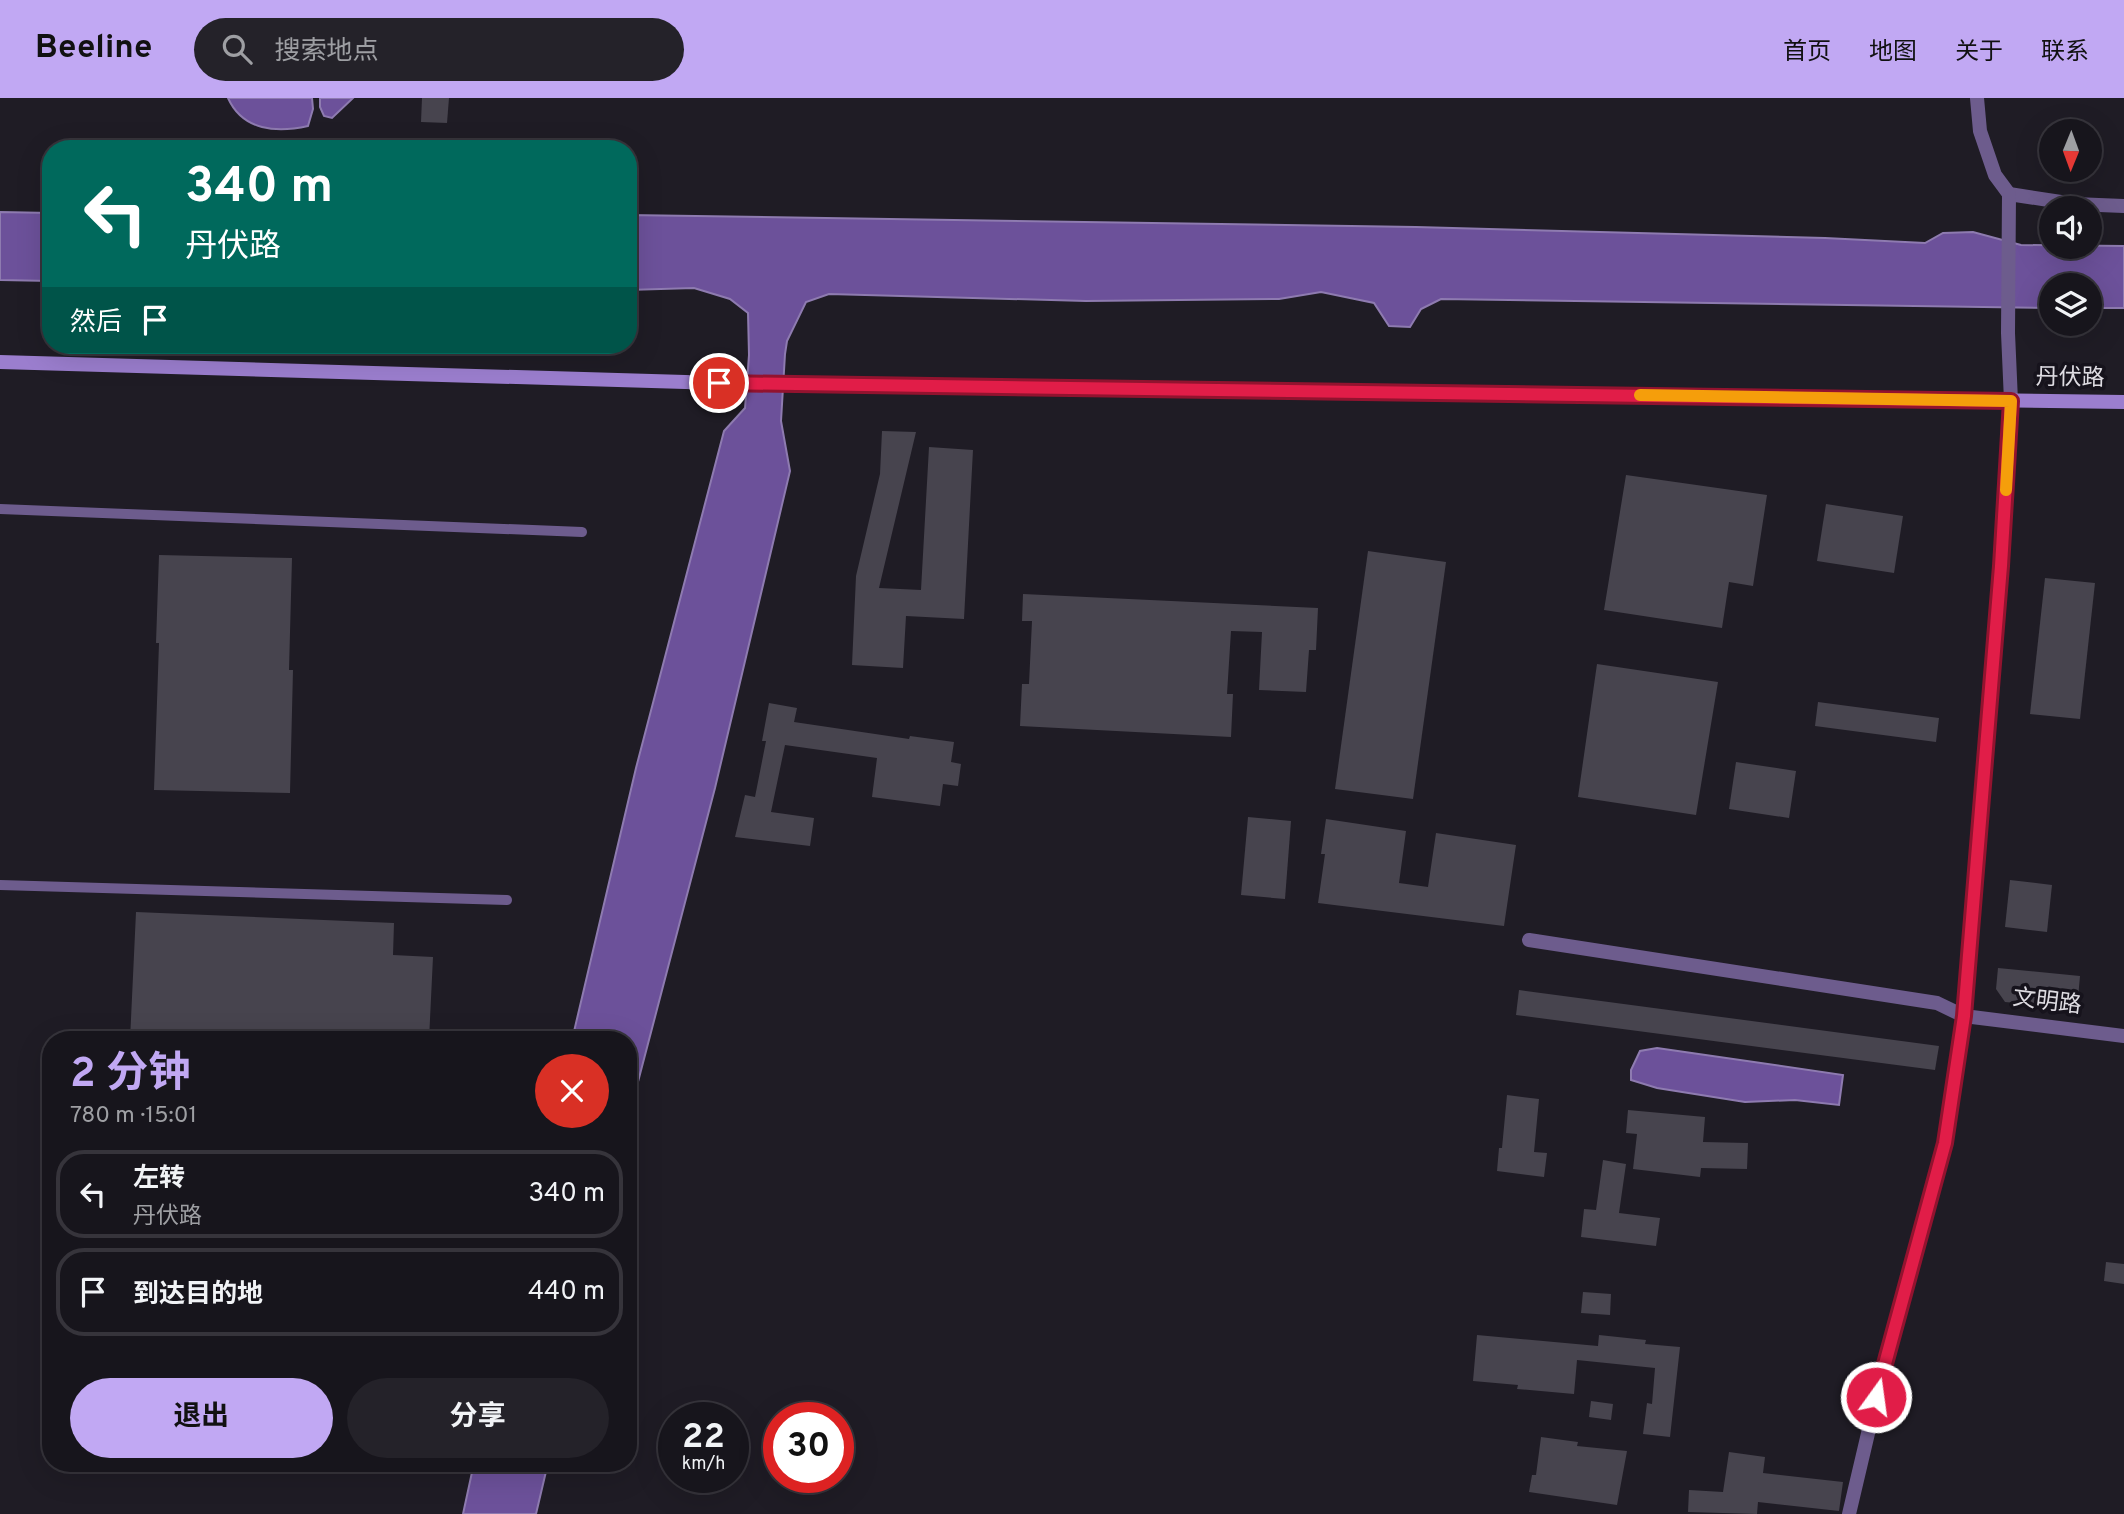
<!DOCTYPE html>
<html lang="zh">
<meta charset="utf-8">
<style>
:root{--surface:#17151c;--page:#242229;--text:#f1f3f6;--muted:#9e9fa3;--line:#36343b;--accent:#c1a8f3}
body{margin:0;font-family:Overpass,"Noto Sans SC",sans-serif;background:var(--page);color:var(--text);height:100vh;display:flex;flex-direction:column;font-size:26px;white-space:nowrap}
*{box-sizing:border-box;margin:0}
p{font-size:23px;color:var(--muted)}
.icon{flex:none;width:38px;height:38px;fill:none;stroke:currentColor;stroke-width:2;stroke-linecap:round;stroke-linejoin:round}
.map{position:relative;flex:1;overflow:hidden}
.drawer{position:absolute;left:42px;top:933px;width:595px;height:441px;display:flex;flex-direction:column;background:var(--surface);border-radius:28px;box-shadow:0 7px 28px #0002,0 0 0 2px var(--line)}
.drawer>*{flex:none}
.guide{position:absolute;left:42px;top:42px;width:595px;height:214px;border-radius:28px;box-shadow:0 7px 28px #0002,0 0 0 2px var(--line);background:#00695c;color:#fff;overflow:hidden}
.needle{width:46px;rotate:181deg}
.controls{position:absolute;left:2039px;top:21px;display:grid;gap:14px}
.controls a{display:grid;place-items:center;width:63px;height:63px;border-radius:50%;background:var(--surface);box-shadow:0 7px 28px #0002,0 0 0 2px var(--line);font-size:35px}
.speed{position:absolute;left:658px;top:1304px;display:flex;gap:14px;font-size:35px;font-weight:700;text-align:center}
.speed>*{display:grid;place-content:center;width:91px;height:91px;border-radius:50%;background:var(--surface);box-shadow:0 7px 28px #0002,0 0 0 2px var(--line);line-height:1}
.speed small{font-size:18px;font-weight:400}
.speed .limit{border:10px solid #d22;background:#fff;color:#111}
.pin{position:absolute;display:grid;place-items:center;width:60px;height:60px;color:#fff;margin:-30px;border:4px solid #fff;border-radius:50%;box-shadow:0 2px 7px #0007}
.me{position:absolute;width:77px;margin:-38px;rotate:14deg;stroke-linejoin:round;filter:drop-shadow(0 0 5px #0008)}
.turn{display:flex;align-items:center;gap:24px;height:147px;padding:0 28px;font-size:32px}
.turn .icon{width:91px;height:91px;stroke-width:2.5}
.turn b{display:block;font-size:49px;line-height:60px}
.then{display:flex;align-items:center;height:66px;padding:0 28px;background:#0003;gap:14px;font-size:26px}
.round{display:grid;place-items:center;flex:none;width:74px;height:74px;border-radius:37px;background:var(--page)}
.headline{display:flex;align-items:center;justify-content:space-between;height:119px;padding:0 28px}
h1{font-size:42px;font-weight:700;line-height:52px;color:var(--accent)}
.action{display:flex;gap:14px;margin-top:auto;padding:14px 28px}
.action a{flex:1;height:80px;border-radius:42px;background:var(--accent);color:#111;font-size:28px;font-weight:700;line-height:80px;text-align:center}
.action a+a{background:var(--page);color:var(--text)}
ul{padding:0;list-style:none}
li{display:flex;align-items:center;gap:21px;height:88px;margin:0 14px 10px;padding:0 14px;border:4px solid var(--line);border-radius:28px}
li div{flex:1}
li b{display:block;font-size:26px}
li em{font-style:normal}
header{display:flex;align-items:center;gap:42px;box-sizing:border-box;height:98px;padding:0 35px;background:var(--accent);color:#111}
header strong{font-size:33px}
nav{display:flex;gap:38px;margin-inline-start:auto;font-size:24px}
.search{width:490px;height:63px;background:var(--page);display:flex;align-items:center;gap:18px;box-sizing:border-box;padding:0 24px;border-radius:38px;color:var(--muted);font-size:26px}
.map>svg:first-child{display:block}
.water{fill:#6c519a;stroke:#8e7bb0;stroke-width:2}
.building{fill:#47444e}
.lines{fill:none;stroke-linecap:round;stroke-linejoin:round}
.service{stroke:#6d5c8d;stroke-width:10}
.minor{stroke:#6d5c8d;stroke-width:14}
.secondary{stroke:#9b7ece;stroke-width:14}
.route-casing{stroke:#92132f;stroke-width:18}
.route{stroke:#e11d48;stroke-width:12}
.slow{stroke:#f59e0b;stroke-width:12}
.labels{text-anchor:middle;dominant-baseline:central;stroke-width:7;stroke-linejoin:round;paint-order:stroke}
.street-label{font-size:23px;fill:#dedce2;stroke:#16131c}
</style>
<header>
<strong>Beeline</strong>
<div class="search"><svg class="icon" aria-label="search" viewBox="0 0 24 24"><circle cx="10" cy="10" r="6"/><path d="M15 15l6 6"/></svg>搜索地点</div>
<nav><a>首页</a><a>地图</a><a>关于</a><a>联系</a></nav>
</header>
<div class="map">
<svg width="2124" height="1416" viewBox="0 0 2124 1416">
<rect width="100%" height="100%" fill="#1f1c25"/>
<g class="water">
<path d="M228,0H312L313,11L308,28C277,35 243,33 228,0Z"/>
<path d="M320,0H353L332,20L324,18L320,9Z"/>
<path d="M0,114L51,115V183L0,182Z"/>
<path d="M628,117L1416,129L1825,140L1925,145L1943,135L1973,134L2021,147L2124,148V210H2090V187H2051V210L1441,201L1421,211L1410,229L1389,228L1374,205L1321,194L1279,201L1086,203L829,196L806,204L787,243L785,256L781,323L790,373L715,690L628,1022V942H572L636,670L724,333L745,310L749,257L748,215L730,201L694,190L628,192Z"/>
<path d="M1657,950L1843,977L1839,1007L1795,1002L1745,1004L1657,990L1631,982V972L1640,953Z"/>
<path d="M474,1365H548L536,1416H463Z"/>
</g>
<g class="building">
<path d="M422,0H449L447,25L421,24Z"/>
<path d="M882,333L916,334L879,490L921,492L929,349L973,352L964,521L906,518L903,570L852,567L856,478L880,376Z"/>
<path d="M1626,377L1767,397L1753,488L1729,484L1722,530L1604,512Z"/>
<path d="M1826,406L1903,418L1894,475L1817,463Z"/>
<path d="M1368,453L1446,464L1413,701L1335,691Z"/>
<path d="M159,457L292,460L289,572H293L290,695L154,692L159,545H156Z"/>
<path d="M2045,480L2095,485L2080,621L2030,616Z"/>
<path d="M1023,496L1318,510L1316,552H1309L1306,594L1259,592L1262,534L1231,533L1227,596H1233L1231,639L1020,628L1022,586H1029L1032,523H1022Z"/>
<path d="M1597,566L1718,584L1696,717L1578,699Z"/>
<path d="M1818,604L1939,620L1936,644L1815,628Z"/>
<path d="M769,605L797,610L794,624L909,641L910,638L954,644L951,664L961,666L958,688L943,686L940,708L872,699L877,660L785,647L771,714L814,720L810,748L735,739L745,697L755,699L766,643H762Z"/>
<path d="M1736,664L1796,673L1789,720L1729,711Z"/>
<path d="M1248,719L1291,723L1285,801L1241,797Z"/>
<path d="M1326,721L1406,733L1399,785L1428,789L1436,735L1516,747L1504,828L1318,805L1325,756H1321Z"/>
<path d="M2010,782L2052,787L2047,834L2005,829Z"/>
<path d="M136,814L394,825L393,857L433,859L429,942H130Z"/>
<path d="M1998,870L2080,878L2077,911L2005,904L1996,891Z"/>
<path d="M1519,892L1939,948L1935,972L1516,917Z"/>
<path d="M1507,997L1539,1001L1534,1054L1547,1055L1544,1079L1497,1073L1499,1050H1502Z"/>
<path d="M1628,1012L1705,1019L1703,1044L1748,1045L1747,1071L1701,1070L1700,1079L1633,1071L1637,1036L1626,1035Z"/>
<path d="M1603,1062L1626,1066L1619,1115L1660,1120L1656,1148L1581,1139L1584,1111L1596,1112Z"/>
<path d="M2106,1164L2124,1166V1186L2104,1183Z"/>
<path d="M1583,1194L1611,1196L1610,1217L1581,1215Z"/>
<path d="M1477,1237L1598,1248L1599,1237L1646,1242L1645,1246L1680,1249L1670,1339L1643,1336L1647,1305L1652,1306L1655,1270L1577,1262L1574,1296L1517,1291L1518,1287L1473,1283Z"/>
<path d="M1591,1303L1613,1306L1611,1322L1589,1319Z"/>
<path d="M1541,1339L1578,1344L1577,1348L1627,1353L1617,1407L1529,1394L1532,1377H1536Z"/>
<path d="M1729,1354L1765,1359L1763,1375L1843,1384L1839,1413L1758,1404L1757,1416L1688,1414L1689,1392L1723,1394Z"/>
</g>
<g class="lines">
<g class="service">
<path d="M0,411L582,434"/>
<path d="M0,787L507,802"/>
</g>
<g class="minor">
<path d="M2009,96L2074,106L2124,108"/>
<path d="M1529,842L1937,905L1964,918L2124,938"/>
<path d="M1849,1416L1882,1276L1945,1045L1964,918L2001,468L2011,303L2008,235L2009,96L1995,77L1980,33L1977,0"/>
</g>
<path class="secondary" d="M0,264L719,285L2124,304"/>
</g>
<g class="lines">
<g class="route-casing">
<path id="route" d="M719,285L2011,303L2001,468L1964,918L1945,1045L1876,1299"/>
</g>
<use href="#route" class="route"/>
<path class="slow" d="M1640,297L2011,303L2006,392"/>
</g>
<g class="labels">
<g class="street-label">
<text transform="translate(2070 281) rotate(1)">丹伏路</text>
<text transform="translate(2047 905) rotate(7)">文明路</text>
</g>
</g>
</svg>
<div class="controls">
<a><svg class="needle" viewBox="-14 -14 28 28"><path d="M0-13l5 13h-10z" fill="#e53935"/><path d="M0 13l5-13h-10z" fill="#9e9fa3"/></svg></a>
<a><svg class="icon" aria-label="sound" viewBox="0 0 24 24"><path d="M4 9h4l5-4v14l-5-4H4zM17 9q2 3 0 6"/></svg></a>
<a><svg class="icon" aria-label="layers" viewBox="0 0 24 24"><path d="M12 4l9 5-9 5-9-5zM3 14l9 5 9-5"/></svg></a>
</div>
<div class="speed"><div>22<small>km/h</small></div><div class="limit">30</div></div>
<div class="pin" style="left:719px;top:285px;background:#d93025"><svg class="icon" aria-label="arrive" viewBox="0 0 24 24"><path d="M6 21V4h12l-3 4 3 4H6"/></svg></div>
<svg class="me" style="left:1876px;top:1299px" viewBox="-20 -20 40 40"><circle r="17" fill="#e11d48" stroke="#fff" stroke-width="3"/><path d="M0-11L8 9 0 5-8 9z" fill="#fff"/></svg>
<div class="guide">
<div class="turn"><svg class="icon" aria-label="left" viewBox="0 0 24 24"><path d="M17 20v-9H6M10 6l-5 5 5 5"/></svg><div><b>340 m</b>丹伏路</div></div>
<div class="then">然后<svg class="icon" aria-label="arrive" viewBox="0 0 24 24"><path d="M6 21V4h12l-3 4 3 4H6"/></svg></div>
</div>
<section class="drawer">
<div class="headline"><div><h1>2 分钟</h1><p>780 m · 15:01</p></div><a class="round" style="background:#d93025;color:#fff"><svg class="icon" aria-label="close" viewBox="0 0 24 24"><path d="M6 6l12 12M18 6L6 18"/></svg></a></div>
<ul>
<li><svg class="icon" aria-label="left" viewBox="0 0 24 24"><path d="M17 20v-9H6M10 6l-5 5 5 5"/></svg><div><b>左转</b><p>丹伏路</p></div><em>340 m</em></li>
<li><svg class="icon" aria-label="arrive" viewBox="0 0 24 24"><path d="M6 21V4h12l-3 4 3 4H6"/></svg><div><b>到达目的地</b></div><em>440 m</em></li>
</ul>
<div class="action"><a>退出</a><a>分享</a></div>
</section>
</div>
